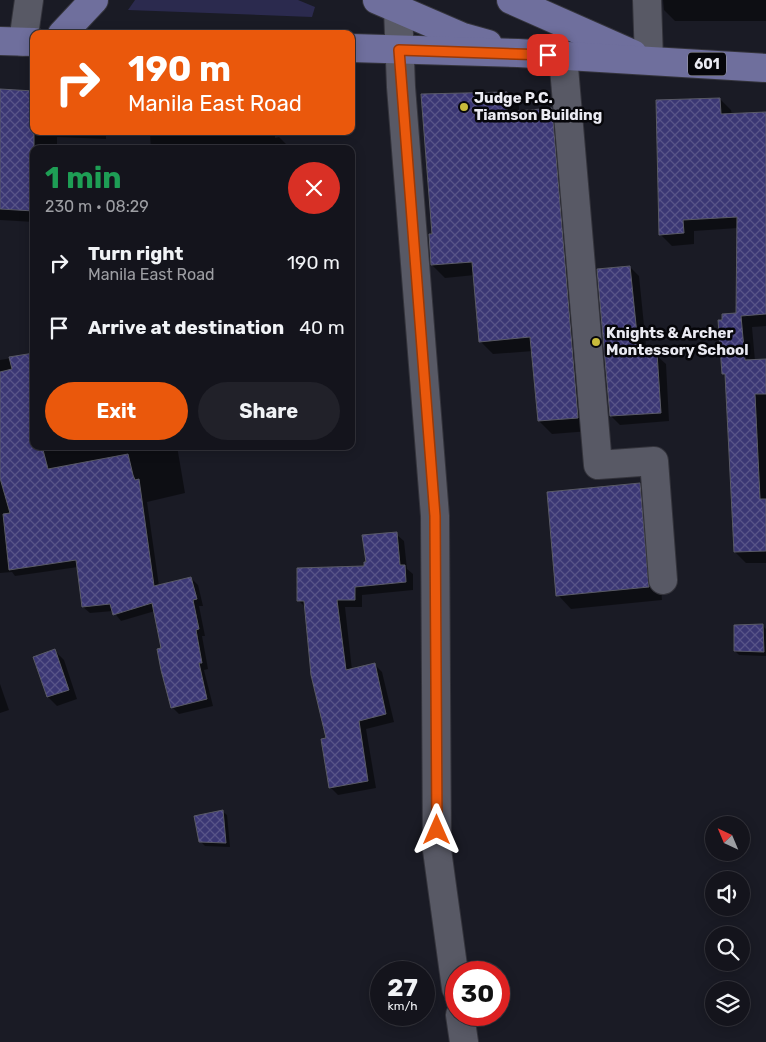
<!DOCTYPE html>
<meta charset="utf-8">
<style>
:root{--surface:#14141c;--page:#212129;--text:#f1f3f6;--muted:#9d9ea3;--line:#33333b;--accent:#ea580c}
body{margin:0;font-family:Rubik,sans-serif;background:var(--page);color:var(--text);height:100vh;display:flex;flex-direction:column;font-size:19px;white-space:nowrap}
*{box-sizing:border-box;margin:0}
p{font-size:16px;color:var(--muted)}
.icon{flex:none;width:28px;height:28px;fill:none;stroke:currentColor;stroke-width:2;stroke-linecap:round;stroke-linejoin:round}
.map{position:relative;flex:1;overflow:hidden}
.panel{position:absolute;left:30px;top:145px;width:325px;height:305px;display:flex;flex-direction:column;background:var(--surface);border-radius:10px;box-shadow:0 2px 12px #0003,0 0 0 1px var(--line)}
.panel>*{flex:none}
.top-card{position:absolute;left:30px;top:30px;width:325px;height:105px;border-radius:10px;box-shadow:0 2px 12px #0003,0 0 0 1px var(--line);background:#ea580c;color:#fff;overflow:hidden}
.needle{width:32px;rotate:316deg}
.controls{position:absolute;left:705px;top:816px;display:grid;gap:10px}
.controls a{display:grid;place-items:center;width:45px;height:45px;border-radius:50%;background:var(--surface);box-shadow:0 2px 12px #0003,0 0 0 1px var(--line);font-size:25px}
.speed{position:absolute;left:370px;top:961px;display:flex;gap:10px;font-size:25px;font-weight:700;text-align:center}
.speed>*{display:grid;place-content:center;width:65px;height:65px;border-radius:50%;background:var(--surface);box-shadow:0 2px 12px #0003,0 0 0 1px var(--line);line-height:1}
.speed small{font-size:12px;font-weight:400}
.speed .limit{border:8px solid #d22;background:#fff;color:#111}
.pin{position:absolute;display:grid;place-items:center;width:42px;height:42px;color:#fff;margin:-21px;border-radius:10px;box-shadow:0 2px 8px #0006}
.me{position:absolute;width:55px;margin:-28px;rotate:0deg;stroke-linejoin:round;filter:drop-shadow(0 0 4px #0008)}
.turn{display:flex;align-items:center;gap:18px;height:105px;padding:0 15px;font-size:22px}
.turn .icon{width:65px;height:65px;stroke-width:2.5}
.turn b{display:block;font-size:35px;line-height:42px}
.round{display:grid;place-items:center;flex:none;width:52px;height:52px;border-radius:26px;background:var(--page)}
.headline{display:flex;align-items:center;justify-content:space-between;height:85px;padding:0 15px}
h1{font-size:30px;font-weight:700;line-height:38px;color:#1e9e55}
.action{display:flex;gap:10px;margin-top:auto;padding:10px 15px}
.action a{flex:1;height:58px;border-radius:30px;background:var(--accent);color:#fff;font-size:20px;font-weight:700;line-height:58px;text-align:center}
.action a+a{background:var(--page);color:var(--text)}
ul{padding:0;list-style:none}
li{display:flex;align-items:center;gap:15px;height:65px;padding:0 15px}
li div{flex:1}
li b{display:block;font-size:19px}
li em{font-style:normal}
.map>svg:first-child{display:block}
.green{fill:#2b2a4e}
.shadow{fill:#0007}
.building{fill:url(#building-cross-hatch);stroke:#595a66}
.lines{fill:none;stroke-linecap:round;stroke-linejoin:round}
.minor-casing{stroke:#34343c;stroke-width:30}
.major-casing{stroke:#34343c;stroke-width:30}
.minor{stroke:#585965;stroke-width:28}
.major{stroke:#6f6f9d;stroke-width:28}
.route-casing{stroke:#983908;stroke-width:12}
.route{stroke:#ea580c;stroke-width:9}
.poi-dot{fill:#c8bb3b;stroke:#06060a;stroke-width:2}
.labels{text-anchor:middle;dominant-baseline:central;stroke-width:5;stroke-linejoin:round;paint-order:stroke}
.shield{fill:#06060a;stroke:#a6a6ac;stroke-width:1}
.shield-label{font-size:14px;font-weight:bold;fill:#eaeaf2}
.poi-label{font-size:15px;font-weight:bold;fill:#eaeaf2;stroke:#06060a;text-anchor:start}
</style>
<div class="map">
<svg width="766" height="1042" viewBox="0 0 766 1042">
<defs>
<pattern id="building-cross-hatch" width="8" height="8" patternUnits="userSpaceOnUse" patternTransform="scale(1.25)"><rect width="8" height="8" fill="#3b3774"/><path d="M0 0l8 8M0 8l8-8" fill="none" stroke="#585488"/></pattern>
</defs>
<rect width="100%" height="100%" fill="#1a1b25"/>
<path class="green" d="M135,0H298L315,7L312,17L128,10Z"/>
<g class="shadow">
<path d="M663,0H766V21H675L664,10Z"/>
<path d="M0,91L34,131H106V139L57,137V149H34V222L0,220Z"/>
<path d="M506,93L519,106V112L551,109L564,122L590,431L552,434L539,421L533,351L493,354L480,341L475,275L445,278L432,265L433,235Z"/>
<path d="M720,99L731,110L732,115L766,113V326L752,327L755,361H766V563H746L735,552L726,376L724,373L737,314L738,228L694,231V244L672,246L660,234Z"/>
<path d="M154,131H275V138L279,137L287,145V149H151L150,135H154Z"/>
<path d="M630,267L639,276L647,355H656L666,364L669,421L620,425L611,416Z"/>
<path d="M34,354L0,399V360Z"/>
<path d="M0,430L34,446H177L185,493L147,502L159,586L191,578L198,585L203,606H199L205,636H202L208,669L204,670L213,706L179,714L172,707L155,611L121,621L113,611L90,613L83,607L78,567L15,576L12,572L0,573Z"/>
<path d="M640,485L653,498L662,600L571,609L558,595Z"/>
<path d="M396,534L404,541L407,569L413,574V590L362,595V607H345L352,670L374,664L382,672L394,722L366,729L376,788L338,795L330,787L327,740L306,608L298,600L365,567Z"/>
<path d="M763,626L766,629V656L739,655L735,651Z"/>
<path d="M55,651L64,660L77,699L57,706L48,697Z"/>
<path d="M0,684L9,710L0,713Z"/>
<path d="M222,811L227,815L230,847L205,846L200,841Z"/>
</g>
<g class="building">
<path d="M0,89L34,91V211L0,209Z"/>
<path d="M507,92V112L552,108L578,418L538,421L530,337L479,342L472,262L431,265L429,234H432L421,94Z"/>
<path d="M720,98L721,114L766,112V314L741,316L745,360L766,359V394H755L760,499H766V551L734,552L725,374H722L718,320H722V314L736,313L737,217L683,220L684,233L659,235L656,100Z"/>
<path d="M630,266L639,354L657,353L661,413L610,416L597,269Z"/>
<path d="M34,353V446H42L48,469L128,454L133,475L135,480L139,479L154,586L191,577L197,599L193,600L199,629L196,630L202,663H199L207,699L171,708L161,670L157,649L161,648L152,603L113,615L110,604L82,607L76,560L9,570L3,514L10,513L0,478V372L12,369L9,357Z"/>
<path d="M640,483L649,587L556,596L547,492Z"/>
<path d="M397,532L400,565H405L406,582L355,587V600H337L346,670L375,663L386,714L359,721L368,781L329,788L321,739L326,738L311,675L304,601H297V568L364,566V562H366L362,535Z"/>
<path d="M763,624L764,652L734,651V625Z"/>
<path d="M55,649L69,690L47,697L33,657Z"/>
<path d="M223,810L226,843L199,842L194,816Z"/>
</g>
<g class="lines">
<g class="minor-casing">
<g id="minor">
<path d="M647,0L649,60"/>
<path d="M398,9L401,87L435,516L437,850L456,988"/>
<path d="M23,42L29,0"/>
<path d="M563,56L598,465L654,461L663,580"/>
<path d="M460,1015L464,1042"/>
</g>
</g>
<g class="major-casing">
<g id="major">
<path d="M377,0L463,37L488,44"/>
<path d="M511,0L633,54"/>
<path d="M62,34L94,0"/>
<path d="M0,41L34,42"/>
<path d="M351,48L518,53L766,68"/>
</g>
</g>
<use href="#minor" class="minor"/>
<use href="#major" class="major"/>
</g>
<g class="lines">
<g class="route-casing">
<path id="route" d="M437,830L435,516L399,50L548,55"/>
</g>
<use href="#route" class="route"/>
</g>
<g class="poi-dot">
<circle cx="464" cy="107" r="5"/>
<circle cx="596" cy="342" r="5"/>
</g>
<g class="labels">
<rect class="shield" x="688" y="52.5" width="38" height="23" rx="4"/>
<g class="shield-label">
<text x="707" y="64">601</text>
</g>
<g class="poi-label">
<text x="474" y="98">Judge P.C.<tspan x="474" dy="17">Tiamson Building</tspan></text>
<text x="606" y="333">Knights &amp; Archer<tspan x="606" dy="17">Montessory School</tspan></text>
</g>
</g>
</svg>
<div class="controls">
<a><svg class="needle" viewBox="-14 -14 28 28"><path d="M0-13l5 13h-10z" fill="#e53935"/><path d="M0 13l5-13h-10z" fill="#9d9ea3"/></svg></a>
<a><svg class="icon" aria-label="sound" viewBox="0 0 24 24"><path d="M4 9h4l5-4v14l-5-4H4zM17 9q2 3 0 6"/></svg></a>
<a><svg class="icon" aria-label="search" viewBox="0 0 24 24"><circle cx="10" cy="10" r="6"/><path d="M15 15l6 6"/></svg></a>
<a><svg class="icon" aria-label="layers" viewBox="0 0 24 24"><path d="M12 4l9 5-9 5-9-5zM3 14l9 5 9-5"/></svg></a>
</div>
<div class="speed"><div>27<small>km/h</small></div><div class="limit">30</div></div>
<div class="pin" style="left:548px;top:55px;background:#d93025"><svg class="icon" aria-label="arrive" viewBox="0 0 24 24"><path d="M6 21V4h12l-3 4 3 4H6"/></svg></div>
<svg class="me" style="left:437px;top:830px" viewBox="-20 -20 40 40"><path d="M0-17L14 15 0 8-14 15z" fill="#ea580c" stroke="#fff" stroke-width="4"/></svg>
<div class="top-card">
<div class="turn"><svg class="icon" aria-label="right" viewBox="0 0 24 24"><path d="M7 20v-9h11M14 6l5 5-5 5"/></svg><div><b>190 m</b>Manila East Road</div></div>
</div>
<section class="panel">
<div class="headline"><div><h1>1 min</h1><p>230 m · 08:29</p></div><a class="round" style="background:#d93025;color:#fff"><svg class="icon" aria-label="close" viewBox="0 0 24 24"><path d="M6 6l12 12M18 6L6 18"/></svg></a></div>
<ul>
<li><svg class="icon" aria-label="right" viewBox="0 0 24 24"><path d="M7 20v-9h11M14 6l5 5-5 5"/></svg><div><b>Turn right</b><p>Manila East Road</p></div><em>190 m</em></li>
<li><svg class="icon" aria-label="arrive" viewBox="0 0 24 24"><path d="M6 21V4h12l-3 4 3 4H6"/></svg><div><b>Arrive at destination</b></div><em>40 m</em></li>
</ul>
<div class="action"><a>Exit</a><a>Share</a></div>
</section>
</div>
